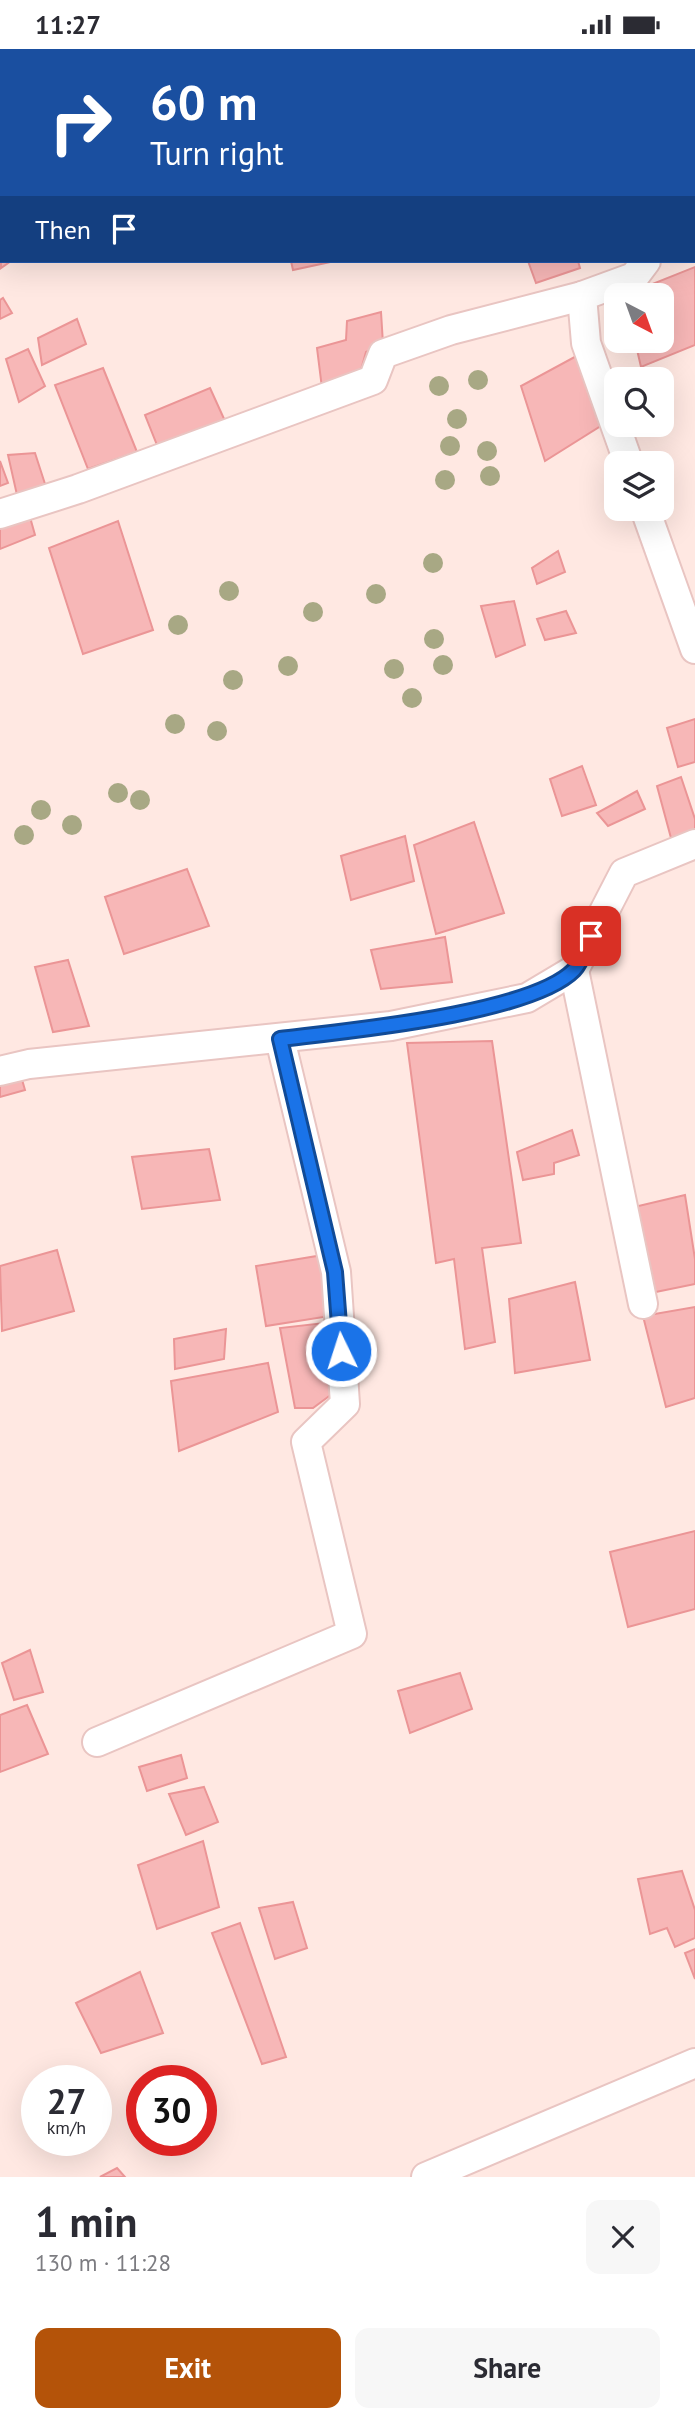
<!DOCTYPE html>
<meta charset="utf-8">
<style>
:root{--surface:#fff;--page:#f7f7f7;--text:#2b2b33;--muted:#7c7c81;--accent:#b45309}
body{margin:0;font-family:"PT Sans",sans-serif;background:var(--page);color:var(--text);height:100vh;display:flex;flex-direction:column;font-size:26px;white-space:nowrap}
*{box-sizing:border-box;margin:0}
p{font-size:23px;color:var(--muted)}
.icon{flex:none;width:38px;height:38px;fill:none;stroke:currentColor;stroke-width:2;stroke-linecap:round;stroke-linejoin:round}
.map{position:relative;height:2128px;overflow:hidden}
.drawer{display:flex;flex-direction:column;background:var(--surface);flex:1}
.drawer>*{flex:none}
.guide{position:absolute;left:0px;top:0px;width:696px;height:214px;box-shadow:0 7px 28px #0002;background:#1a4fa0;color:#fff;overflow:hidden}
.needle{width:46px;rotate:139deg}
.buttons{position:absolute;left:604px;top:234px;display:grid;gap:14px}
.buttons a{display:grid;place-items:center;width:70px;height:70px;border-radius:14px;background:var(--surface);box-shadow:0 7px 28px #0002;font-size:35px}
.speed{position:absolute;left:21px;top:2016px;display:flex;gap:14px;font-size:35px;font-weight:700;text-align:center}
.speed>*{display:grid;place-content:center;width:91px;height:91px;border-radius:50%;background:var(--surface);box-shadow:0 7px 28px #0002;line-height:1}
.speed small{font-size:18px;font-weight:400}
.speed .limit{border:10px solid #d22;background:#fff;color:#111}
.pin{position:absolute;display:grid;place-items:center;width:60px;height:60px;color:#fff;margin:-30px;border-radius:14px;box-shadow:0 4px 10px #0006}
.me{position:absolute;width:77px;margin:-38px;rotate:356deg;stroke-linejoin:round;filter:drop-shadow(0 0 5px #0008)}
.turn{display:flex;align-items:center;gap:24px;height:147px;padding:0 35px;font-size:32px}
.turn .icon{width:91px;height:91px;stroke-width:2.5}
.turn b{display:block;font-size:49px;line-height:60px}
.then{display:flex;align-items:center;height:66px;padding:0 35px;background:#0003;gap:14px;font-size:26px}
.round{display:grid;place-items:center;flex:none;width:74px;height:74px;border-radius:14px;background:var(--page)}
.overview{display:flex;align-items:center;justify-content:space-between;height:119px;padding:0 35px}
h1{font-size:42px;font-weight:700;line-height:52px}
.cta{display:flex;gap:14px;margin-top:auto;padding:14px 35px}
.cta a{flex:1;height:80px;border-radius:14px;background:var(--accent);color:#fff;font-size:28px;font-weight:700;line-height:80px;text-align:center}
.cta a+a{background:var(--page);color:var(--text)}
.status{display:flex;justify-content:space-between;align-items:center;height:49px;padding:0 35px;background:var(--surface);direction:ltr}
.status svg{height:19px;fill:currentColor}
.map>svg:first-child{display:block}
.building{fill:#f7b7b7;stroke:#eb9596;stroke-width:2}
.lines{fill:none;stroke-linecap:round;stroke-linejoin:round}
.street-casing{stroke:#e9c5c2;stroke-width:32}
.street{stroke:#fff;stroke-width:28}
.tree{fill:#a8a884}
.route-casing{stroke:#114b97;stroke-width:18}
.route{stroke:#1a73e8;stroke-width:12}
</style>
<div class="status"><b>11:27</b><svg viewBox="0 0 49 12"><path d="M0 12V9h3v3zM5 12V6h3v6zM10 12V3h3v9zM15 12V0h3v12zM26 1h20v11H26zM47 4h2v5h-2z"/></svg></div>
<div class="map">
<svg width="695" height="2128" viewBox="0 0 695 2128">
<rect width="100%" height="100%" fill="#ffe8e2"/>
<g class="building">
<rect x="264" y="0" width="137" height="2"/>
<path d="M0,143L2,212H11L1,219Z"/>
<path d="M291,212H335L293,221Z"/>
<path d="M528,212H578L580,219L536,234Z"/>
<path d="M695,218V296L641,318L635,292H662V247L625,246Z"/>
<path d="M3,249L12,264L0,270V251Z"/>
<path d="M381,263L383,295L366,303L361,321L322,339L317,299L346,291L347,272Z"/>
<path d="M77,270L86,295L42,316L38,289Z"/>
<path d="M28,300L45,337L19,353L6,310Z"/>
<path d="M582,304L607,373L545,412L521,337Z"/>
<path d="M103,319L137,403L88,420L55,336Z"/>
<path d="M210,339L225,372L157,396L145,366Z"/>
<path d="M35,404L46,438L17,446L8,406Z"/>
<path d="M0,412L8,434L0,437Z"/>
<path d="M28,461L35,486L0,500V471Z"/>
<path d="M118,472L153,581L83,605L49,499Z"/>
<path d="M558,502L565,523L537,535L532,519Z"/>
<path d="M514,552L525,596L496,608L481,557Z"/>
<path d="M566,562L576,584L545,591L537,570Z"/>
<path d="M695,670V713L678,718L667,679Z"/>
<path d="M582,717L596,756L562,767L550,730Z"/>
<path d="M681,728L695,770V781L671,789L657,737Z"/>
<path d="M637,742L645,760L608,777L597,764Z"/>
<path d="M474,773L504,864L436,885L414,796Z"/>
<path d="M405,787L414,832L351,851L341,807Z"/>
<path d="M187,820L209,877L124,905L105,848Z"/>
<path d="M445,888L452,933L381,940L371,901Z"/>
<path d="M68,911L89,977L53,983L35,918Z"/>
<path d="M492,992L521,1194L482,1199L495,1293L465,1300L454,1210L436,1214L407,994Z"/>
<path d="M21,1027L25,1041L0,1048V1031Z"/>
<path d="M572,1081L579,1106L554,1114V1125L523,1131L517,1103Z"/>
<path d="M209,1100L220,1151L142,1160L132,1108Z"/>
<path d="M685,1146L695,1210V1235L641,1246L630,1159Z"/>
<path d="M57,1201L74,1262L2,1282L0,1217Z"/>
<path d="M323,1206L330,1267L266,1277L256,1217Z"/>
<path d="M575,1233L590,1311L515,1324L509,1250Z"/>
<path d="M695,1258V1349L666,1358L643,1267Z"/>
<path d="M333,1273L336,1342L313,1359H295L280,1279Z"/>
<path d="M226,1280L224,1310L175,1320L174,1290Z"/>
<path d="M268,1314L278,1363L179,1402L171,1332Z"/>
<path d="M695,1482V1560L628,1578L610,1503Z"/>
<path d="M30,1601L43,1643L14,1651L2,1614Z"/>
<path d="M460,1624L472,1660L410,1684L398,1642Z"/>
<path d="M27,1656L48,1705L0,1723V1666Z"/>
<path d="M181,1706L187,1729L147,1742L139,1718Z"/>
<path d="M204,1738L218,1773L186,1786L169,1745Z"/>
<path d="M203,1792L219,1858L157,1880L138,1816Z"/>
<path d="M682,1822L695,1861V1889L675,1898L667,1879L650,1885L638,1830Z"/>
<path d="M293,1853L307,1899L275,1910L259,1859Z"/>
<path d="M240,1874L286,2008L262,2015L212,1884Z"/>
<path d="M695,1900V1930L685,1904Z"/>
<path d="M140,1923L163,1984L101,2004L76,1954Z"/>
<path d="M117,2119L125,2128H100Z"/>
</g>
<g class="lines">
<g class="street-casing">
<g id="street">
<path d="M623,0V2"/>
<path d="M629,415L586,294L582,247L634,228L646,212"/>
<path d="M645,460L695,600"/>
<path d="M0,465L78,440L373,331L383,305L451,281L582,247"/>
<path d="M574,921L643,1255"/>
<path d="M0,1022L29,1015L391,977L527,949L574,921L624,824L695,795"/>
<path d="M97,1693L352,1585L306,1393L345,1355L336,1223L280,990"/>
<path d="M426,2128L695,2014"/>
</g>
</g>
<use href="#street" class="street"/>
</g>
<g class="tree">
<circle cx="478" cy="331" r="10"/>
<circle cx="439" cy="337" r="10"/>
<circle cx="457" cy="370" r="10"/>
<circle cx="450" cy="397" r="10"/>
<circle cx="487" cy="402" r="10"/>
<circle cx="490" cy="427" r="10"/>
<circle cx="445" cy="431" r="10"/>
<circle cx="433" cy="514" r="10"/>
<circle cx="229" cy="542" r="10"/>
<circle cx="376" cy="545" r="10"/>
<circle cx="313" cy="563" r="10"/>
<circle cx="178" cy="576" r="10"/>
<circle cx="434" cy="590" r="10"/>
<circle cx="443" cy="616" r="10"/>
<circle cx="288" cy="617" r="10"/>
<circle cx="394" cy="620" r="10"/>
<circle cx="233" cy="631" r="10"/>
<circle cx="412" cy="649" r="10"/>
<circle cx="175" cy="675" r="10"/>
<circle cx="217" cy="682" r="10"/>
<circle cx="118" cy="744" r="10"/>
<circle cx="140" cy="751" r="10"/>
<circle cx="41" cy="761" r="10"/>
<circle cx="72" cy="776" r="10"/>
<circle cx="24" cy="786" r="10"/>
</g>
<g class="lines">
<g class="route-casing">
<path id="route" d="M341,1302L335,1223L280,990C345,982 531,965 574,921C582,913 586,897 591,887"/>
</g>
<use href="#route" class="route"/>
</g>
</svg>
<div class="buttons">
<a><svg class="needle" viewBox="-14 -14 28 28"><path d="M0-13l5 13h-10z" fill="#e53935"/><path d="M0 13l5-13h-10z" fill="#7c7c81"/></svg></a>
<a><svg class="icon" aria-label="search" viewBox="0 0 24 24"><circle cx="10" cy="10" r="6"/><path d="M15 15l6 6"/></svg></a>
<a><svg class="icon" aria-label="layers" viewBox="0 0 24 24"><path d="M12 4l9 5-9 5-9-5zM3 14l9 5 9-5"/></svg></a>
</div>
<div class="speed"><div>27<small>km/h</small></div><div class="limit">30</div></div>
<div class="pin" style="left:591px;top:887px;background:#d93025"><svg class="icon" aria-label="arrive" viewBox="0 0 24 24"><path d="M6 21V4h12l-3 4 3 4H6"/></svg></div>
<svg class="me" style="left:341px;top:1302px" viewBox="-20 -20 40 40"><circle r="17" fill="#1a73e8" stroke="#fff" stroke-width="3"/><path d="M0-11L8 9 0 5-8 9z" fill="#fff"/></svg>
<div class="guide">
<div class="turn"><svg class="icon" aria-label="right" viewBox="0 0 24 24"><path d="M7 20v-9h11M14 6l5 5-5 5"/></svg><div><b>60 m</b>Turn right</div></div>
<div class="then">Then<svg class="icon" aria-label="arrive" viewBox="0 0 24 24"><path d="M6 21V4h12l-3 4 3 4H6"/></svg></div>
</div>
</div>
<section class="drawer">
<div class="overview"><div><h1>1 min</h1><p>130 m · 11:28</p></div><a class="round"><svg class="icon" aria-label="close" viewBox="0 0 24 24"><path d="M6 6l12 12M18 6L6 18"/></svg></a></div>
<div class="cta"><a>Exit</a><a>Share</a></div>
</section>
